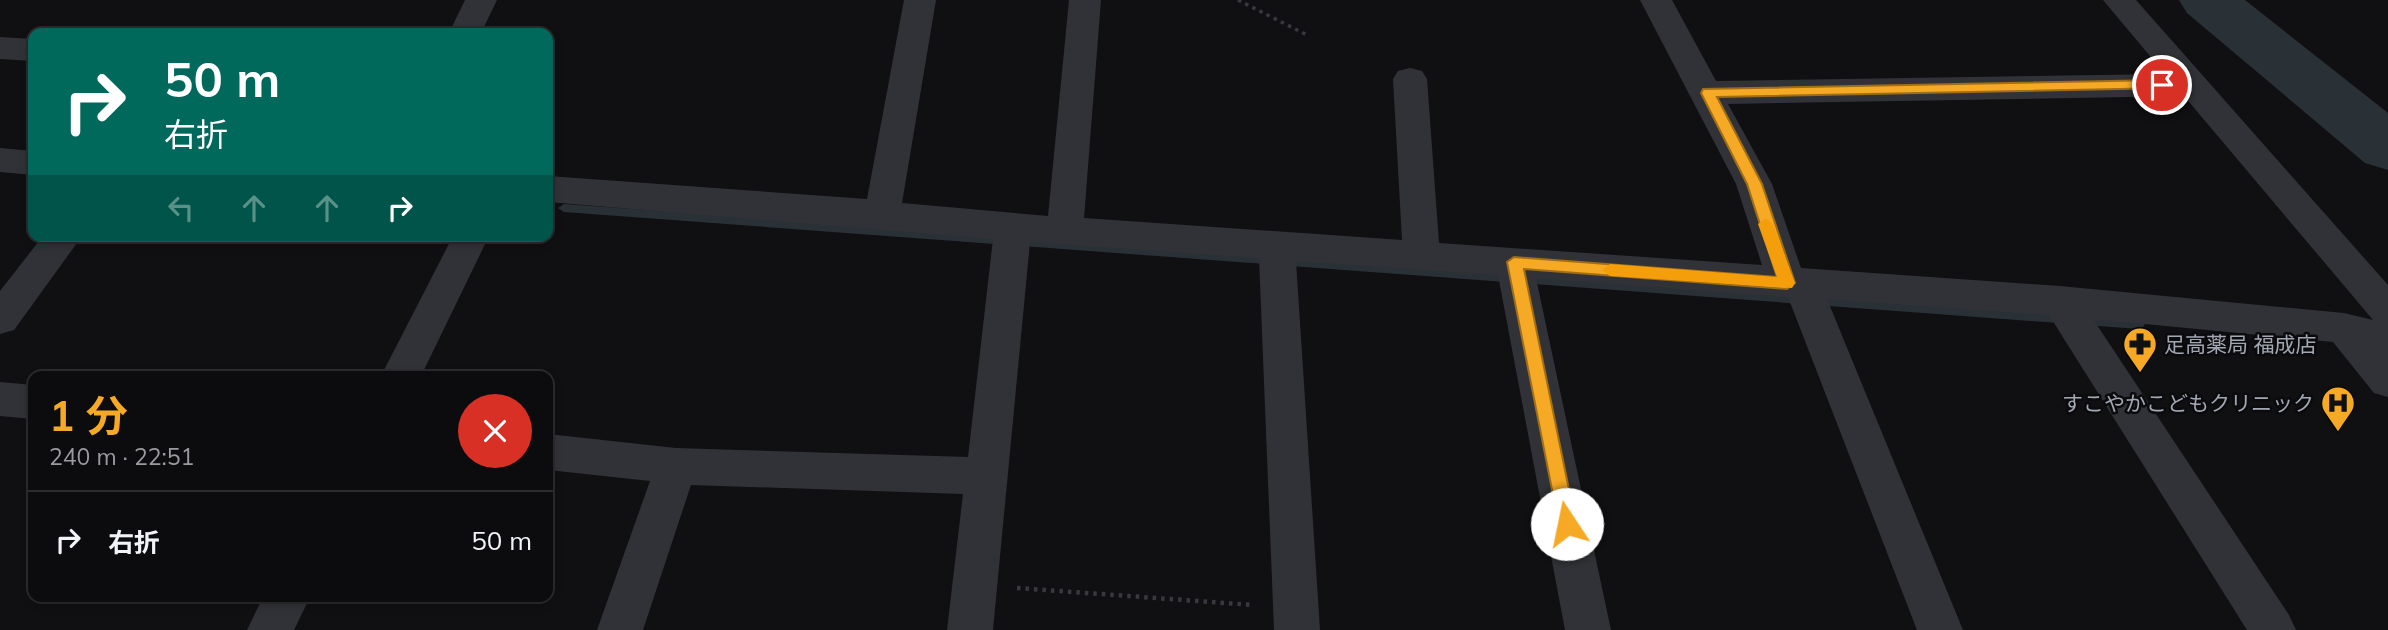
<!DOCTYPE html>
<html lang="ja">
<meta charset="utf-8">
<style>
:root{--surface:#0c0c0e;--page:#1a1a1c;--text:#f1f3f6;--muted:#9a9b9e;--line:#2c2c2e;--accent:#f6a924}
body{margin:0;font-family:Mulish,"Noto Sans JP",sans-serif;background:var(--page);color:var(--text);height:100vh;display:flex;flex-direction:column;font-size:26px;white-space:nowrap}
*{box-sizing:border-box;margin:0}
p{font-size:23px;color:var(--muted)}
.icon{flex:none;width:38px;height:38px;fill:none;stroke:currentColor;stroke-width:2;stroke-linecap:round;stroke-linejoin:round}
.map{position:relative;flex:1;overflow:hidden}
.sheet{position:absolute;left:28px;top:371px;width:525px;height:231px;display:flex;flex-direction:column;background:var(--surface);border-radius:14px;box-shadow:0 4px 10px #0003,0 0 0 2px var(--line)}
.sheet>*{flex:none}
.top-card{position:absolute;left:28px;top:28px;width:525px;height:214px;border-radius:14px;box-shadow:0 4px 10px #0003,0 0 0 2px var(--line);background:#00695c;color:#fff;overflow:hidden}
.pin{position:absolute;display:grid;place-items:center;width:60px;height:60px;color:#fff;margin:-30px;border:4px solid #fff;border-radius:50%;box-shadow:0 2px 7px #0007}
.me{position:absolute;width:77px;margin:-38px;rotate:349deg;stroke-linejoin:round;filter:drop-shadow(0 0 5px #0008)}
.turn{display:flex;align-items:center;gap:24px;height:147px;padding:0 21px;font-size:32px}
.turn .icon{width:91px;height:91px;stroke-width:2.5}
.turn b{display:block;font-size:49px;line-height:60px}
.lanes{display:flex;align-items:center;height:66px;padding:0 21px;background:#0003;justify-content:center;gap:35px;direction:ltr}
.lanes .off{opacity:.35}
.round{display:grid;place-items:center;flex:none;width:74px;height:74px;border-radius:37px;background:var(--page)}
.head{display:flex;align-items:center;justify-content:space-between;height:119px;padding:0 21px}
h1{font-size:42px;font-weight:700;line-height:52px;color:var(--accent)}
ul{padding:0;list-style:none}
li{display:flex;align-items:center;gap:21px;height:98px;padding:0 21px;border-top:2px solid var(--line)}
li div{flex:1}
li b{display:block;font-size:26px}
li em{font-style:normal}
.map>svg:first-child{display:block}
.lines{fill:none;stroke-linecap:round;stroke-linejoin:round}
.stream{fill:#293137;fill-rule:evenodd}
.river{fill:#293137;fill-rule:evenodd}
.path-far1{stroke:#37393e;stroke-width:3.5;stroke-dasharray:3.5 4.5;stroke-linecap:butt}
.path{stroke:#37393e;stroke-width:4.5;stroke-dasharray:3.5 5;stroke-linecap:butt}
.minor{fill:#313237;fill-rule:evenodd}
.route{fill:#f6a924;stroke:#a06e17;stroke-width:2}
.slow{fill:#f59e0b}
.labels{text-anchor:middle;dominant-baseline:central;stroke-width:5;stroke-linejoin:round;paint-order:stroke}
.poi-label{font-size:21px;fill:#a1a7b3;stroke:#0b0b0d;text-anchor:start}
</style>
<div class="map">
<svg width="2388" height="630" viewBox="0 0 2388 630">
<rect width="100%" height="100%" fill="#101012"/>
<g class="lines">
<path class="stream" d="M564,204L2139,319L2143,321L2145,324L2143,327L2139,329L564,212L558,208Z"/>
<path class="river" d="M2179,0H2245L2388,113V170L2365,163L2187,13Z"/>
<path class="path-far1" d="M1238,0L1309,36"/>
<path class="path" d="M1017,588L1253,605"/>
<g class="minor">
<path d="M465,0H497L481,33H449Z"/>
<path d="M904,0H936L902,203L1048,216L1069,0H1101L1084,218L1402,240L1393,79L1398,71L1410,68L1422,71L1427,79L1439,243L1762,265L1736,184L1640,0H1672L1716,81L2165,74L2103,0H2136L2388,285V397L2374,393L2333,342L2093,319L2289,615L2296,630H2247L2049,315L1827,299L1963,630H1917L1788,297L1536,278L1611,630H1565L1498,275L1296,261L1320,630H1274L1259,258L1030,242L993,630H947L963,494L691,485L643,630H597L650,481L548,470V434L676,448L968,457L993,239L548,202V176L867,199ZM2184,96L2373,320L2344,313L2060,286L1801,268L1772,184L1728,104Z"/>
<path d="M0,37L33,39V61L0,59Z"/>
<path d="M0,148L33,151V175L0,172Z"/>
<path d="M43,236H82L14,330L0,334V291Z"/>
<path d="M453,236H489L421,376H381Z"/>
<path d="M0,382L33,385V419L0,416Z"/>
<path d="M263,597H310L294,630H247Z"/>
</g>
</g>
<path class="route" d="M2162,80L2169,85L2167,88L1717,97L1762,184L1795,283L1787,289L1524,269L1576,524L1573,530H1560L1507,262L1514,257L1777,277L1747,184L1701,93L1703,89Z"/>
<path class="slow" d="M1766,218L1773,224L1795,283L1792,288L1610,276L1602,270L1610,264L1777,277L1758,224Z"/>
<defs>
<g id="pharmacy-pin" transform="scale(1.75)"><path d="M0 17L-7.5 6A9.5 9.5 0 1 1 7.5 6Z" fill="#f6a924" stroke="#0b0b0d"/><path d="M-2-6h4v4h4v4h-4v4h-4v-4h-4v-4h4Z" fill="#111"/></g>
<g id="hospital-pin" transform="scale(1.75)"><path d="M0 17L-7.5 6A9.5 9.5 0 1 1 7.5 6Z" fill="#f6a924" stroke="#0b0b0d"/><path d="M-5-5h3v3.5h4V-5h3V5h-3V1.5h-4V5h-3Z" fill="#111"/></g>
</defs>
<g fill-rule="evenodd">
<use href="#pharmacy-pin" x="2140" y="344"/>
<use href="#hospital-pin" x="2338" y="403"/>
</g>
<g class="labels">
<g class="poi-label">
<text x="2164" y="344">足高薬局 福成店</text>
<text x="2314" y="403" text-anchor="end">すこやかこどもクリニック</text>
</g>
</g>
</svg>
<div class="pin" style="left:2162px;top:85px;background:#d93025"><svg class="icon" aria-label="arrive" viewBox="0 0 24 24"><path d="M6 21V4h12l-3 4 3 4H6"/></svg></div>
<svg class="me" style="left:1567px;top:524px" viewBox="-20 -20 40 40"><circle r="19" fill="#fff"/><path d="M0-13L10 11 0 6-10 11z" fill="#f6a924"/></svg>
<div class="top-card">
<div class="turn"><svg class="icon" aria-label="right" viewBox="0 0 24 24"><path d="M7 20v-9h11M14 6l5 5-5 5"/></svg><div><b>50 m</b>右折</div></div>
<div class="lanes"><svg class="icon off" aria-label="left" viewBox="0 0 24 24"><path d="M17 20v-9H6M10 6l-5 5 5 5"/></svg><svg class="icon off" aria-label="ahead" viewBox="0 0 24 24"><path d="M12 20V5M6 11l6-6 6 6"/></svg><svg class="icon off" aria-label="ahead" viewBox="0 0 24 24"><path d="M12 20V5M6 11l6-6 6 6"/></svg><svg class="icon" aria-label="right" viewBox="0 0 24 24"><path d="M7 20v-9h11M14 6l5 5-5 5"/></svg></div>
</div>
<section class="sheet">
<div class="head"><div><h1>1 分</h1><p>240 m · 22:51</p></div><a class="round" style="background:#d93025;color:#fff"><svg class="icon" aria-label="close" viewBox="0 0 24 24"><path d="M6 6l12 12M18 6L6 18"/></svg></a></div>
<ul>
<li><svg class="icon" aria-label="right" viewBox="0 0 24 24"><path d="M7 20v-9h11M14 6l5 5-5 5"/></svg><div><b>右折</b></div><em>50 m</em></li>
</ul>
</section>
</div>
